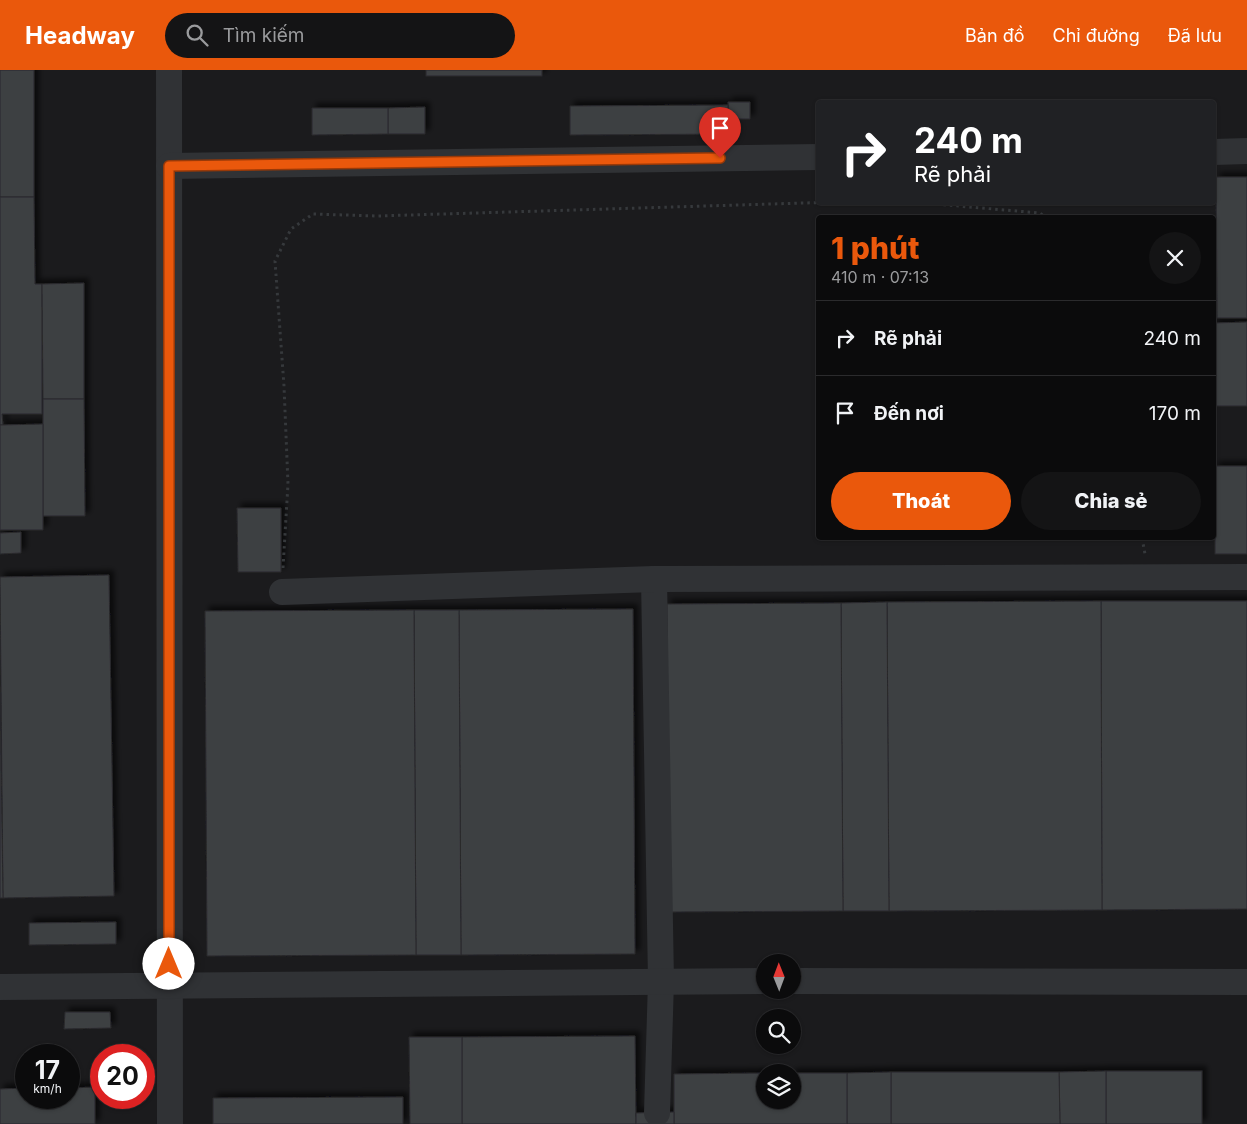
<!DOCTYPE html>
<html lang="vi">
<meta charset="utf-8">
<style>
:root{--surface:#0b0b0c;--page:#141415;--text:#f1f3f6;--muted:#9a9b9d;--line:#2b2b2d;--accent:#ea580c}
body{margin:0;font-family:Inter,sans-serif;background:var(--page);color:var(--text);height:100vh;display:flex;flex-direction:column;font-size:19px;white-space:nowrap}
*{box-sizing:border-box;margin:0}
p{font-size:16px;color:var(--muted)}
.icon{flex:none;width:28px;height:28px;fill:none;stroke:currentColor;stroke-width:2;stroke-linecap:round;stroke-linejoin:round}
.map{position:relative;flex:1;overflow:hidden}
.details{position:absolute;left:816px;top:145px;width:400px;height:325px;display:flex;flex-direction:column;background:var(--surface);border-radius:5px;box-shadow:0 1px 4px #0004,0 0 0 1px var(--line)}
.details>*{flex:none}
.hud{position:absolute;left:816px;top:30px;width:400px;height:105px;border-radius:5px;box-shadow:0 1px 4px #0004,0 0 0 1px var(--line);background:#202124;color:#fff;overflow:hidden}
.needle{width:32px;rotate:359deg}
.controls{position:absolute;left:756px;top:884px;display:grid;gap:10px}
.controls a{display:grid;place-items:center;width:45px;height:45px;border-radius:50%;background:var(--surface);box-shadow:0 1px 4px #0004,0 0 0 1px var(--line);font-size:25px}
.speed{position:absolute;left:15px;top:974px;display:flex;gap:10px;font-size:25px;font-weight:700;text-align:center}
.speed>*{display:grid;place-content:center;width:65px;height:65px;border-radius:50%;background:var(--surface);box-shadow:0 1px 4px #0004,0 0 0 1px var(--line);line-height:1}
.speed small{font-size:12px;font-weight:400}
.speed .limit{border:8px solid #d22;background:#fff;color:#111}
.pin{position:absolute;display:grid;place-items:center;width:42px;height:42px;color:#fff;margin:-51px -21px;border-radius:50% 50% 50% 0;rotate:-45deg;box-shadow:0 0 5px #0007}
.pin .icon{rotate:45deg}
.me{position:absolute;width:55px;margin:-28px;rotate:0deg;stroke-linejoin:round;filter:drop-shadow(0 0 4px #0008)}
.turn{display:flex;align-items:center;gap:18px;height:105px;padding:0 15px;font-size:22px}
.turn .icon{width:65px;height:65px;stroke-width:2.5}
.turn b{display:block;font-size:35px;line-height:42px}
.round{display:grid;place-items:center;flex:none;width:52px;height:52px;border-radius:26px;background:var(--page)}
.overview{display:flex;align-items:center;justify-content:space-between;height:85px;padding:0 15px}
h1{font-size:30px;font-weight:800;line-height:38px;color:var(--accent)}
.primary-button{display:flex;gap:10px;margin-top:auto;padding:10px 15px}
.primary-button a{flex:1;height:58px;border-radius:30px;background:var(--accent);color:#fff;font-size:20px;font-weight:800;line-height:58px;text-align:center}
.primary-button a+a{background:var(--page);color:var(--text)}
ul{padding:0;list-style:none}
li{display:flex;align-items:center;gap:15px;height:75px;padding:0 15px;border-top:1px solid var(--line)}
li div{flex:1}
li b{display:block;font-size:19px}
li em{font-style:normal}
header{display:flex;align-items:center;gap:30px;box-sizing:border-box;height:70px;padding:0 25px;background:var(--accent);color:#fff}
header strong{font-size:24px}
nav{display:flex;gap:28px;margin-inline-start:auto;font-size:18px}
.search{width:350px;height:45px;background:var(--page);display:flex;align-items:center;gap:12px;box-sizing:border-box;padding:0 18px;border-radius:28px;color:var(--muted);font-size:19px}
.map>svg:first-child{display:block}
.built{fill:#1b1b1d;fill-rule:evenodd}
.building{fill:#3e3f43;stroke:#29292c;filter:url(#shadow)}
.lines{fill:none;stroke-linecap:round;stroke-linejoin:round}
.path{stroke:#36393c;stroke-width:3;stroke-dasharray:2.5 4;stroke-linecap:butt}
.minor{stroke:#303235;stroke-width:26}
.route-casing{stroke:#983908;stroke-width:12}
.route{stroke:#ea580c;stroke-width:9}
</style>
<header>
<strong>Headway</strong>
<div class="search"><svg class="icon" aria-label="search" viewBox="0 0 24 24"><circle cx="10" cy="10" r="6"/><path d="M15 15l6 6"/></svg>Tìm kiếm</div>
<nav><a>Bản đồ</a><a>Chỉ đường</a><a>Đã lưu</a></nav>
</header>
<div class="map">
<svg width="1247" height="1054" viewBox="0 0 1247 1054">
<defs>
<filter id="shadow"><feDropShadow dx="4.5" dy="-4.5" stdDeviation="2.5" flood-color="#0009"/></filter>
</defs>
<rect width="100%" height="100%" fill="#0f0f10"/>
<path class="built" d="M0,0H1247V1054H0ZM819,32H1214V132H819ZM819,148H1214V468H819ZM765,892H792V920H765ZM765,948H792V975H765ZM26,985H69V1028H26ZM101,985H144V1028H101ZM765,1002H792V1030H765Z"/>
<g class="building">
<rect x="0" y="0" width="34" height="127"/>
<rect x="426" y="0" width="116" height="6"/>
<path d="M728,32H750V49H729Z"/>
<path d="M728,35V64L570,65V36Z"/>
<path d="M425,37V64H388V38Z"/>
<path d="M312,38H388V64L312,65Z"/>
<path d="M1216,107H1247V248H1217Z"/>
<path d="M0,127H34L35,214H42V344H2L3,355H0Z"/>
<path d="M84,213V329H43L42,214Z"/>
<path d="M1247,252V336H1214V253Z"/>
<path d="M43,329H84L85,446H43Z"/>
<path d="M43,354V460H0V355Z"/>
<rect x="1215" y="396" width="32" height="88"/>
<path d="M237,438H281V502H238Z"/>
<path d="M21,462V483L0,484V463Z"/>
<path d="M109,505L114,826L3,828L0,507Z"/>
<path d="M1101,531H1247V839L1102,840Z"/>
<path d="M1101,531L1102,840L889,841L887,532Z"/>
<path d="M887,532L889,841H843L841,533Z"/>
<path d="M841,533L843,841L669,842L667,534Z"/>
<path d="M633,539L635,884L461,885L459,540Z"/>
<path d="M414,540H459L461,885H416Z"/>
<path d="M414,540L416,885L207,886L205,541Z"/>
<path d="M0,616L3,828H0Z"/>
<path d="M116,852V874L29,875V853Z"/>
<path d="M65,942H110L111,958L64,959Z"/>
<path d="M635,966L636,1054H462V967Z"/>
<path d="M409,967H462V1054H410Z"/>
<rect x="1106" y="1001" width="96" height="53"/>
<path d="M1106,1001V1054H1060L1059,1002Z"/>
<path d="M891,1002H1059L1060,1054H891Z"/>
<path d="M891,1002V1054H847V1003Z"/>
<path d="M765,1003V1030H792V1003H847V1054H674V1004Z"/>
<path d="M95,1017V1054H0V1019L26,1018V1028H69V1018Z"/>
<path d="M403,1027V1054H213V1028Z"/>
<path d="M674,1042V1054H636V1043Z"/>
</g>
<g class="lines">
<g class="path">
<path d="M911,132L1040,143L1046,148"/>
<path d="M1142,468L1145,484"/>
<path d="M283,498L288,414L284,316L275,191L291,159L313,144L377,146L837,132"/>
</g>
<g class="minor">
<path d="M169,0L170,1054"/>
<path d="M1214,82L1247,81"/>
<path d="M169,96L819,87"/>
<path d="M654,509L661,911L657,1043"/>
<path d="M282,522L654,509L1247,507"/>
<path d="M792,911L1247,912"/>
<path d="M0,917L765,911"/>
</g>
</g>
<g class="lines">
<g class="route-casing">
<path id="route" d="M169,894V96L720,88"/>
</g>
<use href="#route" class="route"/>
</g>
</svg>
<div class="controls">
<a><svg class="needle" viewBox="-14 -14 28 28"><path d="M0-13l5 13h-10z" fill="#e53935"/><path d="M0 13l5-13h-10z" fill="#9a9b9d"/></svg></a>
<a><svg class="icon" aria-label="search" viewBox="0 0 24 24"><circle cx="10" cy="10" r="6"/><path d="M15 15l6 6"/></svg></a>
<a><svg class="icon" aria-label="layers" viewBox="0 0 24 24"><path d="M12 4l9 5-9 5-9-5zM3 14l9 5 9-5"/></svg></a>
</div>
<div class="speed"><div>17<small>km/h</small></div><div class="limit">20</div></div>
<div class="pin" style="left:720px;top:88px;background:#d93025"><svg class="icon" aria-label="arrive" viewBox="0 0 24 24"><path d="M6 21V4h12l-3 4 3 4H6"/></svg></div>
<svg class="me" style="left:169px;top:894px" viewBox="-20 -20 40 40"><circle r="19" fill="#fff"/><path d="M0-13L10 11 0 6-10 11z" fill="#ea580c"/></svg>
<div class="hud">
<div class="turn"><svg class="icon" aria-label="right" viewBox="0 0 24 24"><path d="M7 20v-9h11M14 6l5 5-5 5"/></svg><div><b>240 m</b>Rẽ phải</div></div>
</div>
<section class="details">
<div class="overview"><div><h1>1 phút</h1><p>410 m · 07:13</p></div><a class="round"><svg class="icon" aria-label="close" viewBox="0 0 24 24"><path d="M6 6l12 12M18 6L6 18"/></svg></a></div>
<ul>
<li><svg class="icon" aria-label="right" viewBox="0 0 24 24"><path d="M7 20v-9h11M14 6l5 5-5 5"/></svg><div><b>Rẽ phải</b></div><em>240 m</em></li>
<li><svg class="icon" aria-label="arrive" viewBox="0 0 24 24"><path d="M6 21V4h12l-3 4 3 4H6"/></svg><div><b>Đến nơi</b></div><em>170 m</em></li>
</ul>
<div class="primary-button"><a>Thoát</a><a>Chia sẻ</a></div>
</section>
</div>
